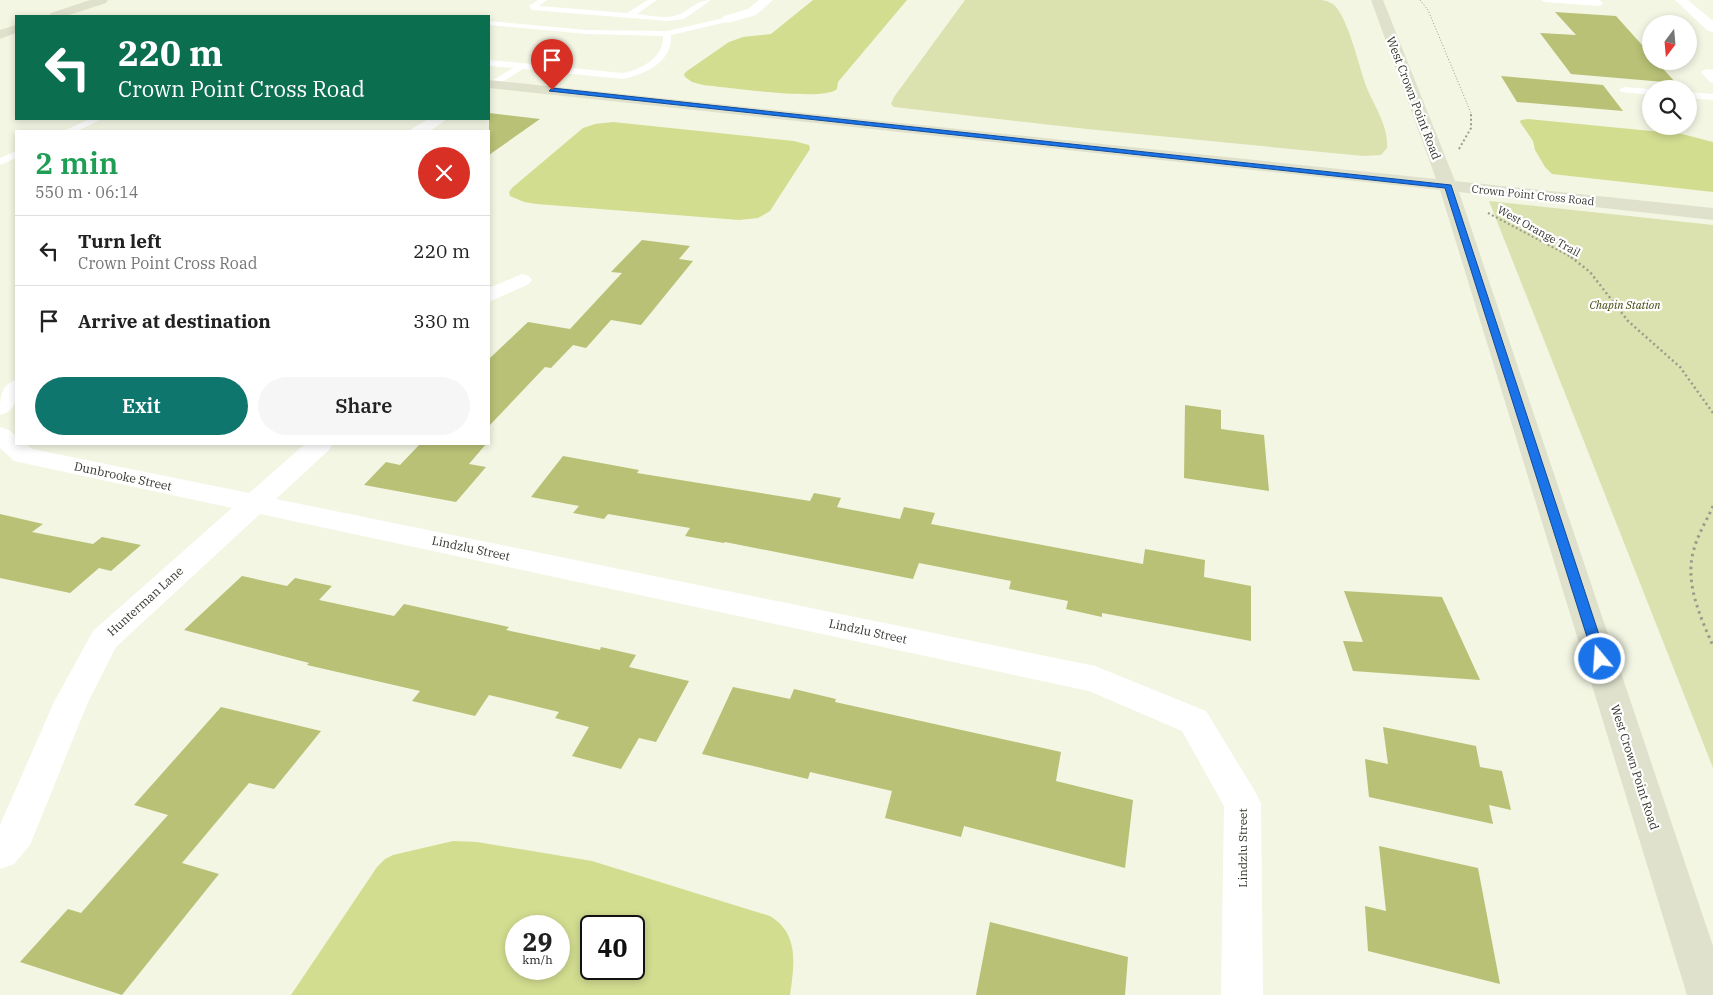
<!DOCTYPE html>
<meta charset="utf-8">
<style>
:root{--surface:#fff;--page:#f6f6f6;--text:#222;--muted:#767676;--line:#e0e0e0;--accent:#0f766e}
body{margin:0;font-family:"IBM Plex Serif",serif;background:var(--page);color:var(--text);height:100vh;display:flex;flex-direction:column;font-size:19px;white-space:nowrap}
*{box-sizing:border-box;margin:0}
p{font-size:16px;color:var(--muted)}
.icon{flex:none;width:28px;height:28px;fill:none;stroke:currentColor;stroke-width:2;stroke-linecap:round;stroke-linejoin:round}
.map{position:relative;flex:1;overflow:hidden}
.drawer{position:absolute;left:15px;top:130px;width:475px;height:315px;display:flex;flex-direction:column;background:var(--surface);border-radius:0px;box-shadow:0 2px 8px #0003}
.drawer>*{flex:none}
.hud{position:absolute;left:15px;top:15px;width:475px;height:105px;border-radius:0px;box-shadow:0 2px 8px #0003;background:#0b6e4f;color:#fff;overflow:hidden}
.needle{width:32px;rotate:196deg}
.fabs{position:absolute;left:1642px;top:15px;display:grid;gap:10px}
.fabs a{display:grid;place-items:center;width:55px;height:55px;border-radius:50%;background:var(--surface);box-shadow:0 2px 8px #0003;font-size:25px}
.speed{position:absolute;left:505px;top:915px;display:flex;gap:10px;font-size:25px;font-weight:700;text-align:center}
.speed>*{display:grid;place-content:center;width:65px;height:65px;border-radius:50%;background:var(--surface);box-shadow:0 2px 8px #0003;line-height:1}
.speed small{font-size:12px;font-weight:400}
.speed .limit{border:2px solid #111;border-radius:8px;background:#fff;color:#111}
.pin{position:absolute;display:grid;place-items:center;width:42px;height:42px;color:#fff;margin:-51px -21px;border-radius:50% 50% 50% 0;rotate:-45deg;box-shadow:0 0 5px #0007}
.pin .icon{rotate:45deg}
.me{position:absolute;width:55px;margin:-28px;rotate:342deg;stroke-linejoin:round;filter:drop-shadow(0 0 4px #0008)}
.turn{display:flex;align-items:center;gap:18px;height:105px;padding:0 20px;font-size:22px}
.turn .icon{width:65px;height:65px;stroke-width:2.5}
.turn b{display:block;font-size:35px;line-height:42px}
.round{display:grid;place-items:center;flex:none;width:52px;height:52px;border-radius:26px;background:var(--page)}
.overview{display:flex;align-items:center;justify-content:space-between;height:85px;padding:0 20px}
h1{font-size:30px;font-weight:600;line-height:38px;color:#1e9e55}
.cta{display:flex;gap:10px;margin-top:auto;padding:10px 20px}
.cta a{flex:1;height:58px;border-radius:30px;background:var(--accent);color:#fff;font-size:20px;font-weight:600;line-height:58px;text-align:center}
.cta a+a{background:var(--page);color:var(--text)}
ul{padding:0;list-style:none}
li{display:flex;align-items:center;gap:15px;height:70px;padding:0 20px;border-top:1px solid var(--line)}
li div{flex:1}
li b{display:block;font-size:19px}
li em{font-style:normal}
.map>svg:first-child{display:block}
.green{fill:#dbe2af}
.water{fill:#d3dd90;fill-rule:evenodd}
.building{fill:#b8c176}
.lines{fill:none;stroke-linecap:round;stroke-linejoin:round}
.path-far3{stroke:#999b8d;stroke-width:1;stroke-dasharray:1 2;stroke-linecap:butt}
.path-far2{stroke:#999b8d;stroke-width:2;stroke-dasharray:2 2.5;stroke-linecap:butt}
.path-far1{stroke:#999b8d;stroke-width:2.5;stroke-dasharray:2 3;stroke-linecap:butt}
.path{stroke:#999b8d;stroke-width:3;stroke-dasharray:2.5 4;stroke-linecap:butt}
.lane{fill:#fff;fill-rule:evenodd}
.street{fill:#fff;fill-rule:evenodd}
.secondary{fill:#dfe1cc;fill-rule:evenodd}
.route{fill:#1a73e8;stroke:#114b97}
.labels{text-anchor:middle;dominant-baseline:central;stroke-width:4.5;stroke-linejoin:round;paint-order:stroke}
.far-street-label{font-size:11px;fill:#35362e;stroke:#fff}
.far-park-label{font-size:11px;font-style:italic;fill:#404409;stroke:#fff}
.street-label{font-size:12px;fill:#35362e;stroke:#fff}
</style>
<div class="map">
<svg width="1713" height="995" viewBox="0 0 1713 995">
<rect width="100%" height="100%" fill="#f3f6e3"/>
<g class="green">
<path d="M965,0H1322C1327,1 1333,3 1336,7C1349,23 1358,62 1365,83C1372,103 1389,125 1387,148L1381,155L1363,156L1087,129L894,107L891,104L894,97Z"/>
<path d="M1489,201L1713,225V768Z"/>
</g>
<g class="water">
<path d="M813,0H907L838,82L837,89C824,102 726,87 703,85L692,82L685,77L684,74L687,71L729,42L743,37L771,34Z"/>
<path d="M1528,119L1682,134L1713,142V192L1552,174L1545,167L1535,150L1533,141L1520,122L1521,120Z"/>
<path d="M613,122L794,141L809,145L810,149L770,211L758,218L739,220L537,204L524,202L510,196L509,192L513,187L583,128L595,124Z"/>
<path d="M453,841L477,842L592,861L770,916C800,934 794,966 790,995H291L377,867L385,859L393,855ZM516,926H559V969H516ZM591,926H634V969H591Z"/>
</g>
<g class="building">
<path d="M1555,12L1616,16L1651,55V61H1656L1676,83L1571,74L1540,33L1576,35Z"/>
<path d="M1501,76L1603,85L1623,111L1517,102Z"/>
<path d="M489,113L540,119L489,155Z"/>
<path d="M642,240L690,246L679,259L693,261L641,325L611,320L586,348L573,345L551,368L545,367L489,426V359L528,322L570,329L622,273L611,272Z"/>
<path d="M1185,405L1221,410V429L1264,435L1269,491L1184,478Z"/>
<path d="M420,444H486L469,464L486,467L456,502L364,485L386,462L400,465Z"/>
<path d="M563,456L639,470L637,473L810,501L814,493L841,498L837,507L900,519L904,507L935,513L931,524L1143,564L1145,549L1205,560L1204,577L1251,586V641L1102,613V617L1066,609L1068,601L1009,589L1011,581L919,563L913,579L725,542L724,543L685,536L690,528L608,514L604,519L573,513L579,506L531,497Z"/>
<path d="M0,514L43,524L32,532L93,544L102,537L141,545L111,571L99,568L70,593L0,578Z"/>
<path d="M242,576L287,586L295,578L332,586L319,600L394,616L404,604L509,627L506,630L600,650L601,647L636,655L629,667L689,681L656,742L639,738L621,769L572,756L589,727L555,718L559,712L489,695L475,716L412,701L420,691L307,665L309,663L184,630Z"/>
<path d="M1344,591L1442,597L1480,680L1353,671L1343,641L1363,642Z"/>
<path d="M733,687L790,699L794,689L836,699L835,702L1061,752L1056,781L1133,800L1125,868L964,826L961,837L885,818L892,791L810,772L808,779L702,754Z"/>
<path d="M221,707L321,731L274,789L249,783L182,863L219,874L122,995L20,962L68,909L81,913L168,815L134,805Z"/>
<path d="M1383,727L1476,746L1480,767L1502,771L1511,810L1489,805L1493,824L1369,797L1365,759L1388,764Z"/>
<path d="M1379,846L1478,868L1500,984L1368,951L1365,906L1386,911Z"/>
<path d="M990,922L1128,957L1125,995H976Z"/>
</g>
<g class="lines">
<path class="path-far3" d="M1420,0L1428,10L1471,113"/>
<g class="path-far2">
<path d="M1459,149L1471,128V112"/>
<path d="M1488,213L1573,258"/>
</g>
<path class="path-far1" d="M1571,257L1590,272L1628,321L1680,367L1713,413"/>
<path class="path" d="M1713,506C1707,520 1698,534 1694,549C1684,582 1700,616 1713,646"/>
<g class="lane">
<path d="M538,0H547L539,6L627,13L648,0H657L637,14C649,15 667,20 680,14C691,9 697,0 711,0L684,19L668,21L532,10L529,6Z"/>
<path d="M1541,0H1600L1603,4L1599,6L1545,2Z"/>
<path d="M728,17L732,19L731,21L671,35C673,62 645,74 623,79L523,69L496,86L489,85L490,82L513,68L489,66V60L623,73C641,69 664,58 663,36L587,34L489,25V21L587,30L667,31Z"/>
<path d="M1706,69L1713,70V83L1710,82L1701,72Z"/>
<path d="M1624,87L1651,89V95L1621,92L1619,90Z"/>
<path d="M1689,92L1713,94V100L1689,98Z"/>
<path d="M89,119H102L77,131H64Z"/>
<path d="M16,151V158L0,165V158Z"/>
</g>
<g class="street">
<path d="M759,0H773L756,15L728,23L722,19L724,16L748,9Z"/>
<path d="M1675,0H1688L1713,21V32L1708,31Z"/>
<path d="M428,119H447L430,131H411L413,128Z"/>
<path d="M522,274L529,276L532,280L529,284L489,302V288Z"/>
<path d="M16,380C17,396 18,411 0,415C0,399 0,385 16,380Z"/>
<path d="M0,427L9,430L16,436V444H26L32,449L249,493L305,444H333L329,450L276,499L1095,666L1206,711L1256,793L1261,804L1263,995H1221L1224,806L1182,731L1089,691L260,514L116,647L88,702L30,845L14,864L0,869V825L54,702L93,631L232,508L14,461L0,448Z"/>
</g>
<g class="secondary">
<path d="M90,0H108L106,3L66,16H49L51,13Z"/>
<path d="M1371,0H1383L1455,181L1713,208V220L1459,192L1713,946V995H1687L1440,190L489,88V80L1436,179Z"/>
<path d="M16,25V33L0,39V30Z"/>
</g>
</g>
<path class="route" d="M552,88L1451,185L1607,659L1605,663H1596L1594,659L1445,188L549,91Z"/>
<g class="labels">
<g class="far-street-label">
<text transform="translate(1533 195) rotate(6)">Crown Point Cross Road</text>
<text transform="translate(1539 231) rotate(29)">West Orange Trail</text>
</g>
<g class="far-park-label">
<text x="1625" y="305">Chapin Station</text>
</g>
<g class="street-label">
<text transform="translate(1414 98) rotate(69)">West Crown Point Road</text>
<text transform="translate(123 476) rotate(12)">Dunbrooke Street</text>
<text transform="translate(471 548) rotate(12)">Lindzlu Street</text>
<text transform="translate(145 601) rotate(-42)">Hunterman Lane</text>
<text transform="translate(868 631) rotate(12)">Lindzlu Street</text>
<text transform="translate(1635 767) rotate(72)">West Crown Point Road</text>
<text transform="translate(1242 848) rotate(-90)">Lindzlu Street</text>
</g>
</g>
</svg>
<div class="fabs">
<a><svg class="needle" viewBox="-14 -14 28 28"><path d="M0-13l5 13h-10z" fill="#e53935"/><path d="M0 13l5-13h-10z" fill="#767676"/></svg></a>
<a><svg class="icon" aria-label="search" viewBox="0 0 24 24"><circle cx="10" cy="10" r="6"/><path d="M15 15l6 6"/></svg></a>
</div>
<div class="speed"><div>29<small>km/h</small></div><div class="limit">40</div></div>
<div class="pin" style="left:552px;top:90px;background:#d93025"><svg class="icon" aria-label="arrive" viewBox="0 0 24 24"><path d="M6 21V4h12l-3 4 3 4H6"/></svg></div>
<svg class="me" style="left:1600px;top:659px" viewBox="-20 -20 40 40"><circle r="17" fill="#1a73e8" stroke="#fff" stroke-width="3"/><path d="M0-11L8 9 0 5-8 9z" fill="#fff"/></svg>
<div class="hud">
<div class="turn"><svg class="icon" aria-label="left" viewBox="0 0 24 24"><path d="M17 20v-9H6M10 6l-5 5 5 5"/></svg><div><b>220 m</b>Crown Point Cross Road</div></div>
</div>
<section class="drawer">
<div class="overview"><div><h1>2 min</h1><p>550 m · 06:14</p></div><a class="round" style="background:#d93025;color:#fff"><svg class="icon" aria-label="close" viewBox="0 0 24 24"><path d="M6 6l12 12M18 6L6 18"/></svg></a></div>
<ul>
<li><svg class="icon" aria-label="left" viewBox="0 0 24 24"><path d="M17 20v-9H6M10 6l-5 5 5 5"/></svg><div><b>Turn left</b><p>Crown Point Cross Road</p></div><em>220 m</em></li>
<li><svg class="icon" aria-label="arrive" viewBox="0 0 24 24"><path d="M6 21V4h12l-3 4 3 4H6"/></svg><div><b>Arrive at destination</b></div><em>330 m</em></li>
</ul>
<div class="cta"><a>Exit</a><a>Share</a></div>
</section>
</div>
